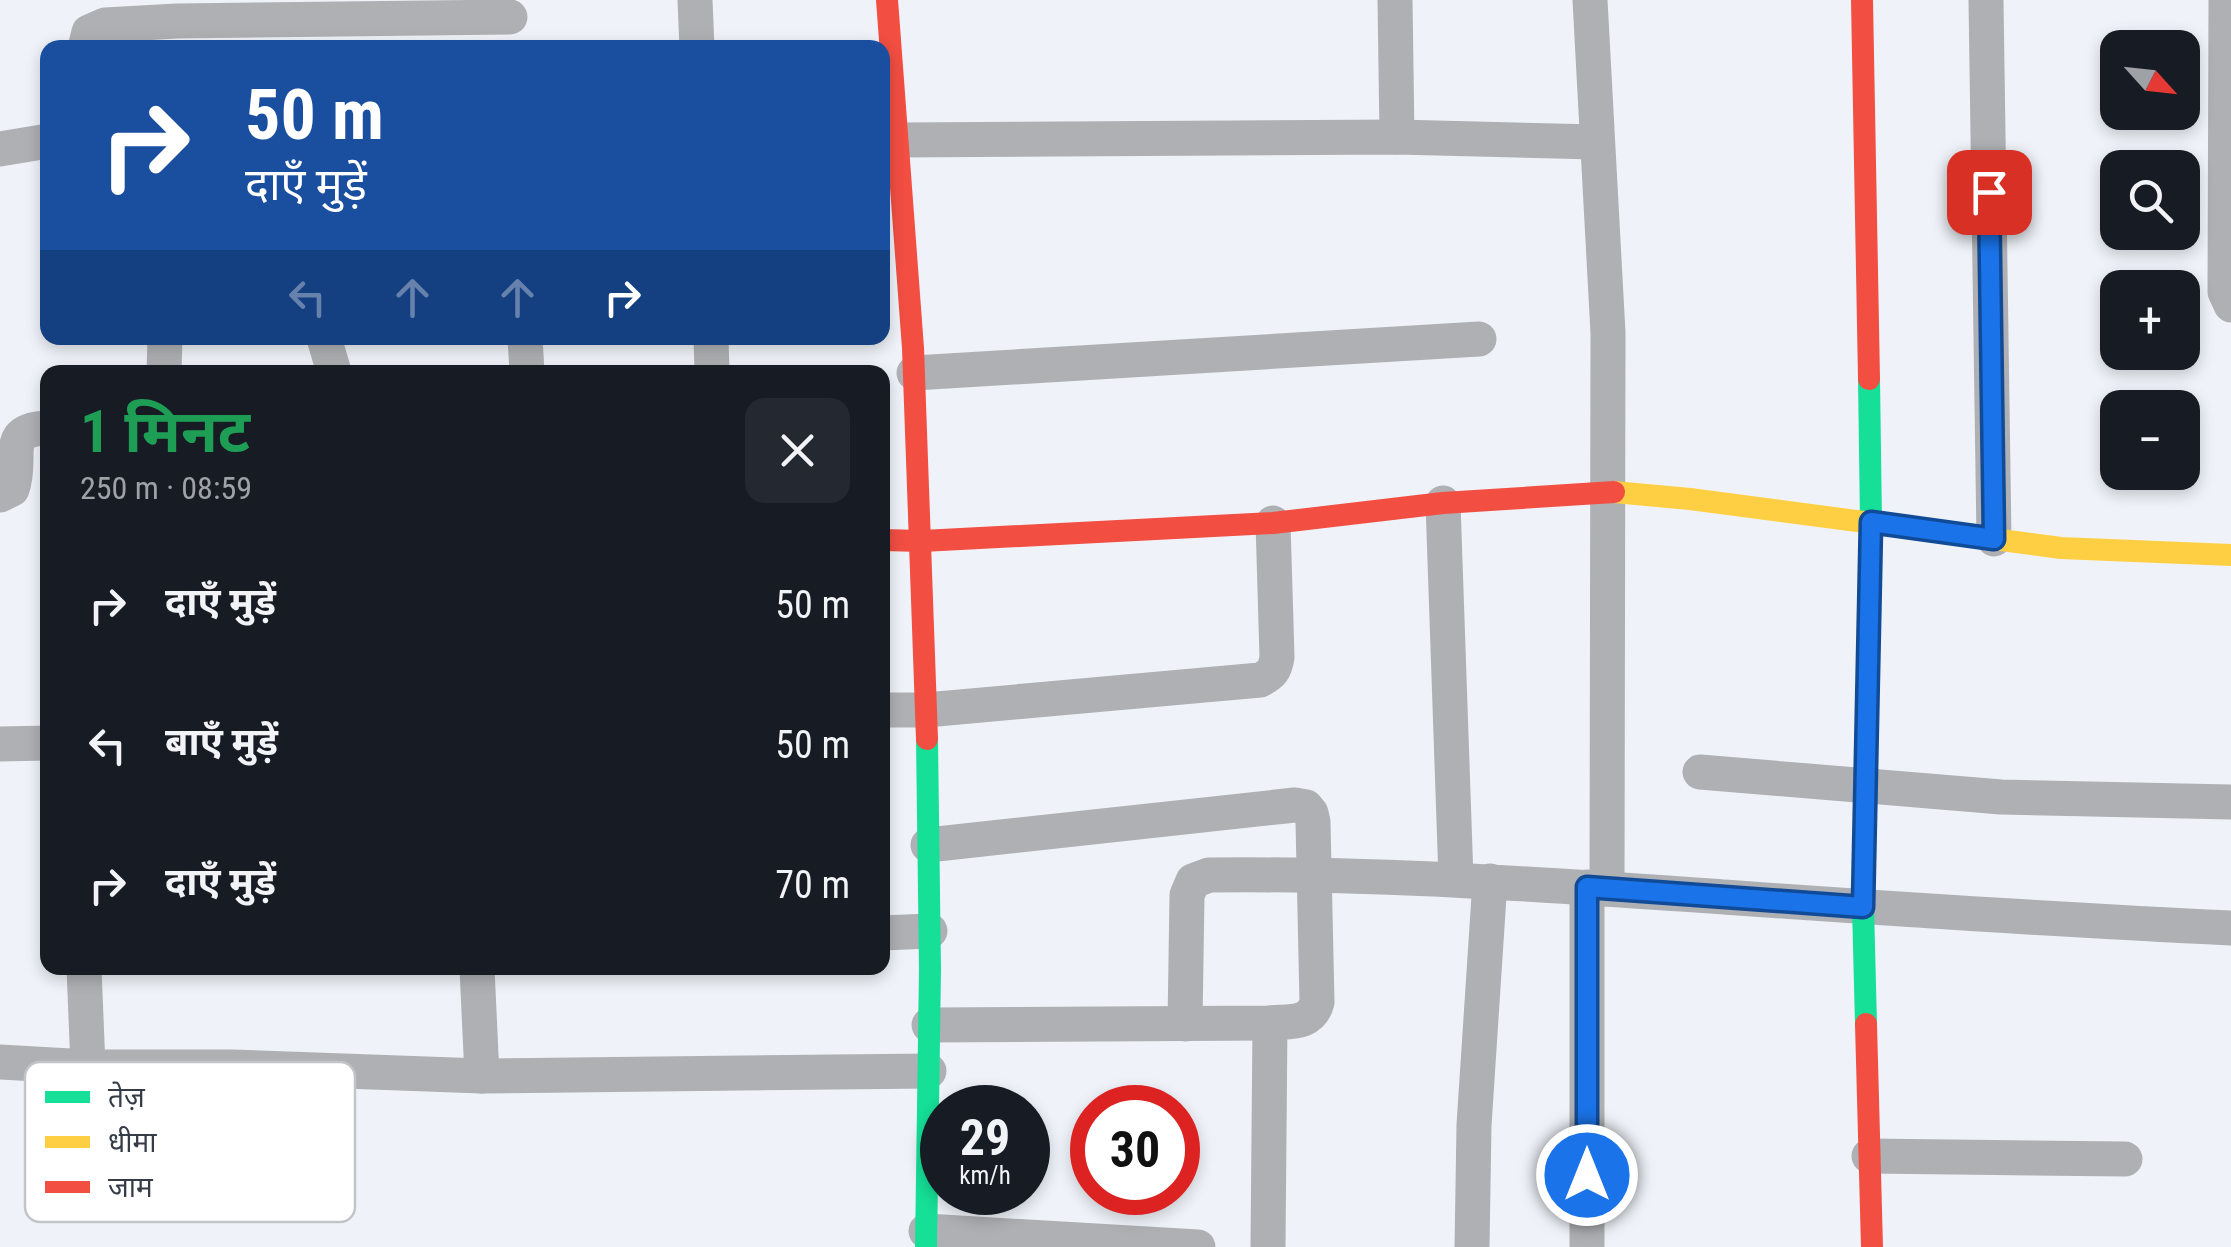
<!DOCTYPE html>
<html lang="hi">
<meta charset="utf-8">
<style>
:root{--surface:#171b24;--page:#242831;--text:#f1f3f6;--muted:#9ea1a6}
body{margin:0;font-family:"Roboto Condensed","Noto Sans Devanagari",sans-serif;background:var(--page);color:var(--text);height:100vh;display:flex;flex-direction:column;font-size:38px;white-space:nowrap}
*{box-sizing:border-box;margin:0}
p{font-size:32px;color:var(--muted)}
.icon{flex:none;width:55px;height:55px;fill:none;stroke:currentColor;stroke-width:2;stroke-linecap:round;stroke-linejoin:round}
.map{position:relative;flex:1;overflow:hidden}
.side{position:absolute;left:40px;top:365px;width:850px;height:610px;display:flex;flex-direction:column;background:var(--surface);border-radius:20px;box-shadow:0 5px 15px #0003}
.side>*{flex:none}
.hud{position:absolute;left:40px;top:40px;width:850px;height:305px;border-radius:20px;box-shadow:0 5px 15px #0003;background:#1a4fa0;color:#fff;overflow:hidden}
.needle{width:65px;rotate:117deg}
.controls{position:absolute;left:2100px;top:30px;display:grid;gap:20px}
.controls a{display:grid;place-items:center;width:100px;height:100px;border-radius:20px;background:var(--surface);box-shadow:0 5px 15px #0003;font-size:50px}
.speed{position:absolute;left:920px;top:1085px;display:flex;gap:20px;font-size:50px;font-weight:700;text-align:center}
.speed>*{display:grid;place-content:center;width:130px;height:130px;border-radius:50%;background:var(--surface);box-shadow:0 5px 15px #0003;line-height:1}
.speed small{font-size:25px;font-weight:400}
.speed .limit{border:15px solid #d22;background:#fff;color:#111}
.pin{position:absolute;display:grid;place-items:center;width:85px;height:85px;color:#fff;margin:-42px;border-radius:20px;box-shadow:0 5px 15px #0006}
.me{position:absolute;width:110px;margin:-55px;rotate:0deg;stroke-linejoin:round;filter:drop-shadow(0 0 8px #0008)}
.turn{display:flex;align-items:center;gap:35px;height:210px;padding:0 40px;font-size:45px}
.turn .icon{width:130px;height:130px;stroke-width:2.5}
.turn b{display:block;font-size:70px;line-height:85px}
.lanes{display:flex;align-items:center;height:95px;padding:0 40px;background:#0003;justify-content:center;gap:50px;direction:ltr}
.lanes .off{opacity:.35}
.round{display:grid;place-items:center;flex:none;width:105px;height:105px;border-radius:20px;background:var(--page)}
.headline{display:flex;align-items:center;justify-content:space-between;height:170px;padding:0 40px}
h1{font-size:60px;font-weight:700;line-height:75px;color:#1e9e55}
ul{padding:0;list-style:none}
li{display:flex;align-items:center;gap:30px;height:140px;padding:0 40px}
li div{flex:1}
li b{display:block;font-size:38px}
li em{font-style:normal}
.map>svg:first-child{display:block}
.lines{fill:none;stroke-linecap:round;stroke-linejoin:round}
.street{stroke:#aeb0b4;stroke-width:35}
.fast{stroke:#16e098;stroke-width:22}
.slow{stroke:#ffcf43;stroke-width:22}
.jam{stroke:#f24e42;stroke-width:22}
.route-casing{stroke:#114b97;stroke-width:25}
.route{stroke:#1a73e8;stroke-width:18}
.key{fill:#fff;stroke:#c2c4c8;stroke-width:2.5}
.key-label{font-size:28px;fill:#353c47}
</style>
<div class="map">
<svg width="2231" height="1247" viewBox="0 0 2231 1247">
<rect width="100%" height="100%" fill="#eff3f9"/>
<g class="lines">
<g class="street">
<path d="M695,0L697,48"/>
<path d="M1395,0L1397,137"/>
<path d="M1590,0L1608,333L1607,889"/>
<path d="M1986,0L1994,539"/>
<path d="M2226,0L2225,292L2231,305"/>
<path d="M85,48L89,32L105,25L177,21L510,17"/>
<path d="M900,140L1397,137L1596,142"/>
<path d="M0,149L48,141"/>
<path d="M324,338L334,372"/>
<path d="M525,338L527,372"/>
<path d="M711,338L712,372"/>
<path d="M164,372L165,338"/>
<path d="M914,373L1479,339"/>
<path d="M0,495L12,489C24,457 0,429 48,428"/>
<path d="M1443,503L1456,879"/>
<path d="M882,710H926L1260,680C1272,674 1275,670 1277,657L1273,523"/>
<path d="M0,744L48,743"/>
<path d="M1700,772L2001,797L2231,802"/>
<path d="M928,845L1295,805L1306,807L1311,813L1313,822L1317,1002C1311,1025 1290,1021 1270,1023L929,1025"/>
<path d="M882,933L930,931"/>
<path d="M84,968L88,1067"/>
<path d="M477,968L482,1076"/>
<path d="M1185,1024L1187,895L1193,881L1209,875C1381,873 1552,885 1724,897C1893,909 2062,920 2231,928"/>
<path d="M0,1062L88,1067H232L482,1076L929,1071"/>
<path d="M1869,1156L2125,1159"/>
<path d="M926,1231L1198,1247"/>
<path d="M1268,1247L1270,1023"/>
<path d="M1472,1247L1474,1125L1490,881"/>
<path d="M1587,1247V887"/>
</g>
<g class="fast">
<path d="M1866,1024L1863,907L1871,522L1869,379"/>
<path d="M926,1247L930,969L927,739"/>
</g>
<path class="slow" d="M1614,492L1690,499L2061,548L2231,555"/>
<g class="jam">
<path d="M887,0L913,348L927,739"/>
<path d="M1862,0L1869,379"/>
<path d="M882,540L922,541L1273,523L1443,503L1614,492"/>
<path d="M1866,1024L1872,1247"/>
</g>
</g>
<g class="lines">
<g class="route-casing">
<path id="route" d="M1587,1175V887L1863,907L1871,522L1994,539L1989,192"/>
</g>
<use href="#route" class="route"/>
</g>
<rect x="25" y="1062" width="330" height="160" rx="15" class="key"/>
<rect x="45" y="1091" width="45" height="12" fill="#16e098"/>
<rect x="45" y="1136" width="45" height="12" fill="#ffcf43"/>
<rect x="45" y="1181" width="45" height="12" fill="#f24e42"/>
<g class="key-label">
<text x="108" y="1107">तेज़</text>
<text x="108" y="1152">धीमा</text>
<text x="108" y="1197">जाम</text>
</g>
</svg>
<div class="controls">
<a><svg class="needle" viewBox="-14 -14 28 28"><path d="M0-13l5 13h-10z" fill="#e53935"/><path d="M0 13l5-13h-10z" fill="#9ea1a6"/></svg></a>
<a><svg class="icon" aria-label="search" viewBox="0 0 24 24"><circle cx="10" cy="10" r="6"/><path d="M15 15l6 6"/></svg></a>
<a>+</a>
<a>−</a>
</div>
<div class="speed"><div>29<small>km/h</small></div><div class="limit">30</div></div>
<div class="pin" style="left:1989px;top:192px;background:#d93025"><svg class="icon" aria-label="arrive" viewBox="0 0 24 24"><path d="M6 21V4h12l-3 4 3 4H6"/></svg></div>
<svg class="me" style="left:1587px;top:1175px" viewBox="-20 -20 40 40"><circle r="17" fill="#1a73e8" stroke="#fff" stroke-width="3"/><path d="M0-11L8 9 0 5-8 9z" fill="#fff"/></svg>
<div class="hud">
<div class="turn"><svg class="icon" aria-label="right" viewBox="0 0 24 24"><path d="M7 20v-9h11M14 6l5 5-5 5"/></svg><div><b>50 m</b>दाएँ मुड़ें</div></div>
<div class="lanes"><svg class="icon off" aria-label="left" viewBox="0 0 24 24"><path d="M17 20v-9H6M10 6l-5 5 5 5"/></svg><svg class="icon off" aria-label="ahead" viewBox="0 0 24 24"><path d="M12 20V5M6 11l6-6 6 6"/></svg><svg class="icon off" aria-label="ahead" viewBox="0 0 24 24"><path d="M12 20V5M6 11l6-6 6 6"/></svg><svg class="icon" aria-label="right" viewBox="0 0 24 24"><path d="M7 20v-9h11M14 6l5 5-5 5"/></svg></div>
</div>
<section class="side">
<div class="headline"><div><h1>1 मिनट</h1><p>250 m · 08:59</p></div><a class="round"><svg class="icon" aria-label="close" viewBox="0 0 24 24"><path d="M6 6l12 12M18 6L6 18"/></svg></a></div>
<ul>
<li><svg class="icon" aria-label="right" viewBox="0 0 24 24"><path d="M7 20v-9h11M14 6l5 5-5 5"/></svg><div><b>दाएँ मुड़ें</b></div><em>50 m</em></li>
<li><svg class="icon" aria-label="left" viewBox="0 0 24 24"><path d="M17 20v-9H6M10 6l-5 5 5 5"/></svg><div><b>बाएँ मुड़ें</b></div><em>50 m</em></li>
<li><svg class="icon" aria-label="right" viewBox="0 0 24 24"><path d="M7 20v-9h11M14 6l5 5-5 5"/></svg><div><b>दाएँ मुड़ें</b></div><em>70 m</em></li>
</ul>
</section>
</div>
